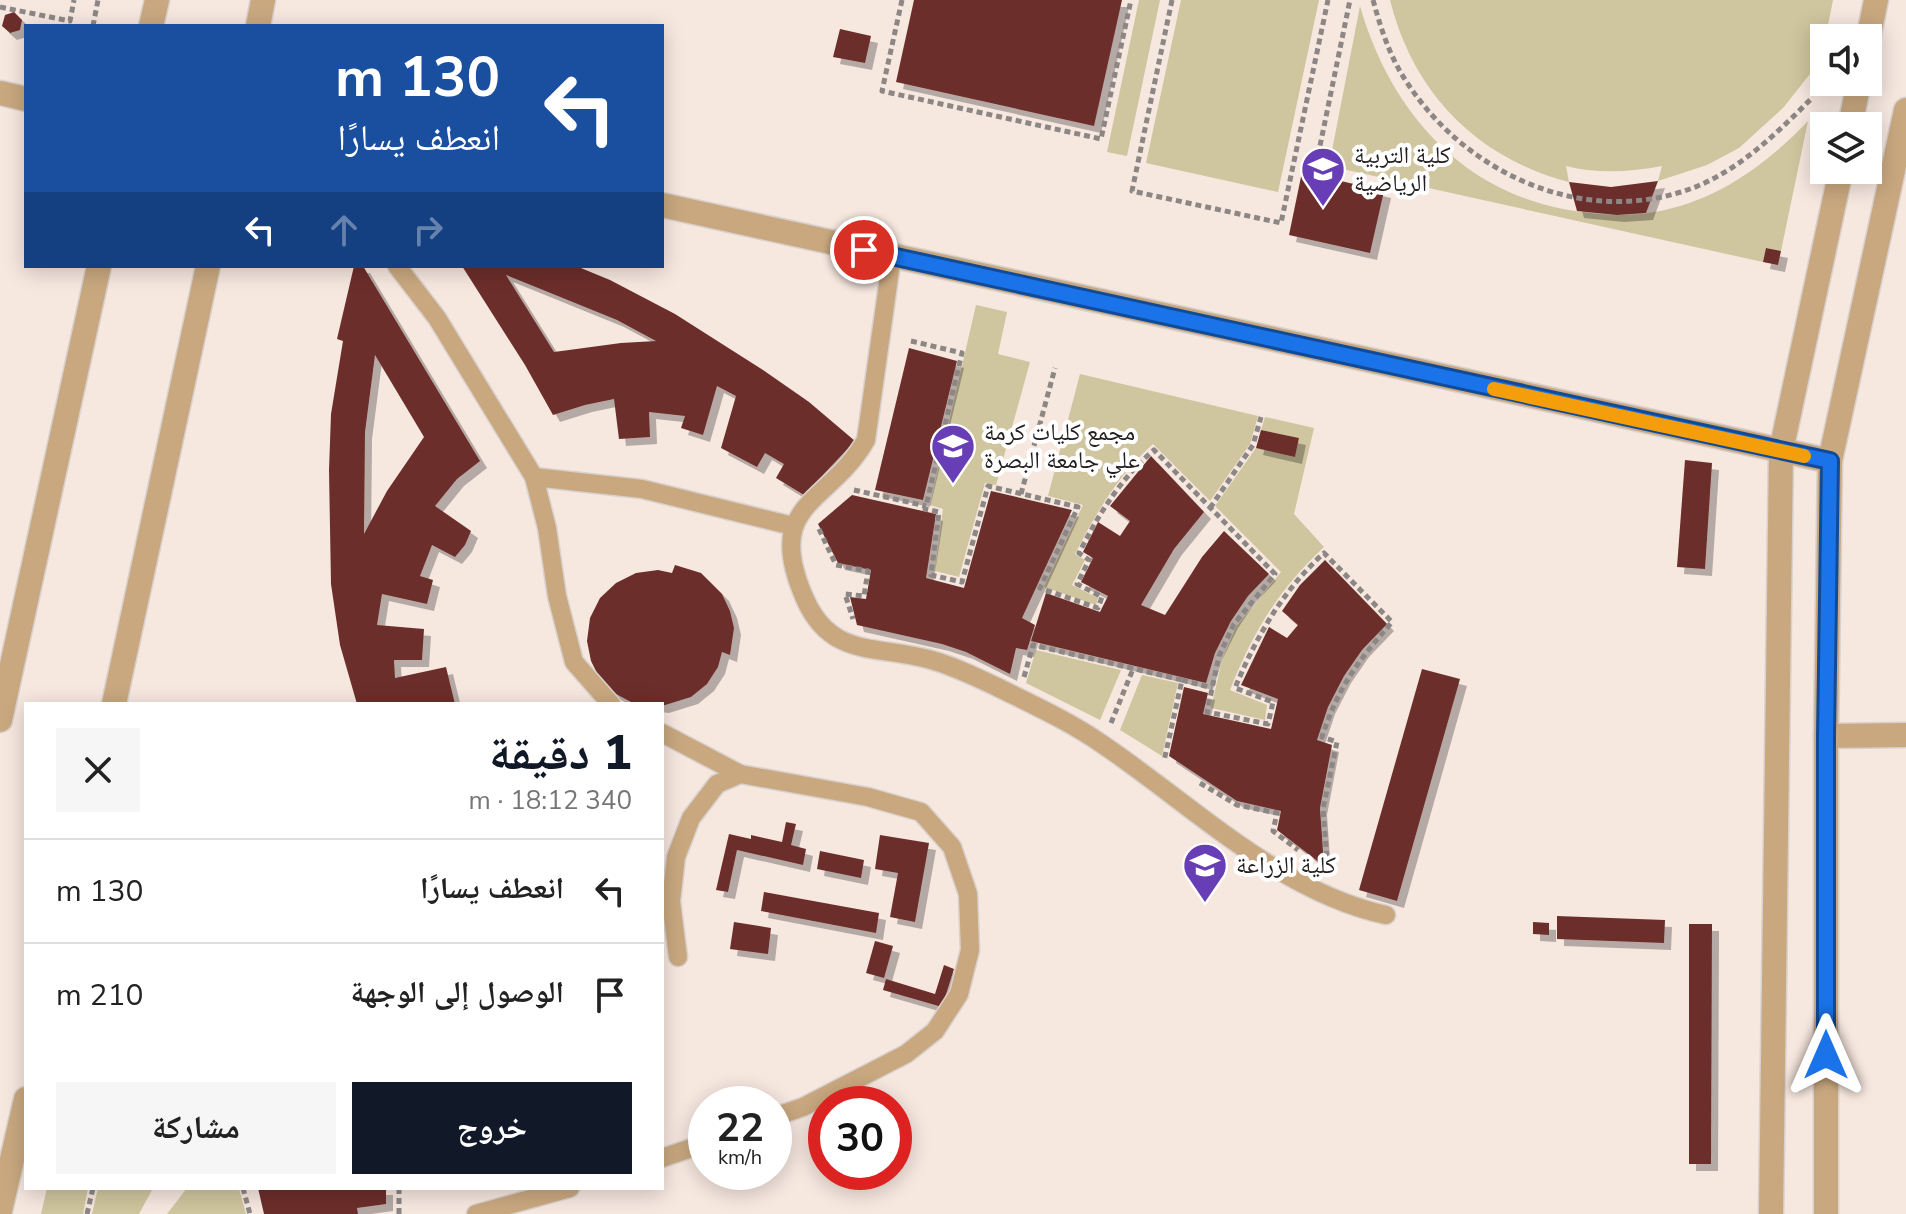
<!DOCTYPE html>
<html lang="ar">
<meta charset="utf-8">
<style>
:root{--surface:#fff;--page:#f6f6f6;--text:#222;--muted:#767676;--line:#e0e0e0;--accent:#111827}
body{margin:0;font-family:"Nunito Sans","Noto Naskh Arabic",sans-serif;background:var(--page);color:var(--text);direction:rtl;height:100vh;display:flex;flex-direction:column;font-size:30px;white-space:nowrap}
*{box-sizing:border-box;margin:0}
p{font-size:26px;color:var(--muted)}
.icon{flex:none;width:44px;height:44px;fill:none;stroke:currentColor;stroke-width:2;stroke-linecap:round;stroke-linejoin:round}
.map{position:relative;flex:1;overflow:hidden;direction:ltr}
.sheet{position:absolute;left:24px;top:702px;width:640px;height:488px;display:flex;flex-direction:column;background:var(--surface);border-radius:0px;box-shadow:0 4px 20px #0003;direction:rtl}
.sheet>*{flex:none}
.hud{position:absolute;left:24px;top:24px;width:640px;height:244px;border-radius:0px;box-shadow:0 4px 20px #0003;direction:rtl;background:#1a4fa0;color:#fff;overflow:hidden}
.tools{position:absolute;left:1810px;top:24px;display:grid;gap:16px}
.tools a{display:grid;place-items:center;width:72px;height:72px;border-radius:0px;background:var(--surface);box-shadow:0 4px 20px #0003;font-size:40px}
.speed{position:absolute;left:688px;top:1086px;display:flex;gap:16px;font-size:40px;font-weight:700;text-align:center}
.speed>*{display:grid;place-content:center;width:104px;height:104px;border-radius:50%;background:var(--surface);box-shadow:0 4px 20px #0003;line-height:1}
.speed small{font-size:20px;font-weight:400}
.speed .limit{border:12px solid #d22;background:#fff;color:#111}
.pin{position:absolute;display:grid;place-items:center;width:68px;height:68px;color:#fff;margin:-34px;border:4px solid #fff;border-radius:50%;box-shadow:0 2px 8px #0007}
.me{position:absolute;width:88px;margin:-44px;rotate:0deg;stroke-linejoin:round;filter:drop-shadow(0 0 6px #0008)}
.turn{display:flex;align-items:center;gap:28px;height:168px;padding:0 32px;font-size:36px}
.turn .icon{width:104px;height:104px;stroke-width:2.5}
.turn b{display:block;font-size:56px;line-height:68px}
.lanes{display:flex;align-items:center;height:76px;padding:0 32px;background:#0003;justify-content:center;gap:40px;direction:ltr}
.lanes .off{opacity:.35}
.round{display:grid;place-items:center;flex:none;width:84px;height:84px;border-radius:0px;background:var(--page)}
.head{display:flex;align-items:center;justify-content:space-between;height:136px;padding:0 32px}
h1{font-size:48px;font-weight:800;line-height:60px;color:var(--accent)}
.action{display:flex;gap:16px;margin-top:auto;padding:16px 32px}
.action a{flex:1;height:92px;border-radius:0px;background:var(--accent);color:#fff;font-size:32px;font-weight:800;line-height:92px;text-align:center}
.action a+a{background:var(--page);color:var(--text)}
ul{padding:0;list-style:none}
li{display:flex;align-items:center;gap:24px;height:104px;padding:0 32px;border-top:2px solid var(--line)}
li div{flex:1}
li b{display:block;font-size:30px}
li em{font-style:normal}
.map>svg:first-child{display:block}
.built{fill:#f6e7df;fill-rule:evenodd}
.green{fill:#cfc59e}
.building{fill:#6c2f2b;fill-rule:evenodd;filter:url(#shadow)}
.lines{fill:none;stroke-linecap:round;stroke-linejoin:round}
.service-casing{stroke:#d8d1ce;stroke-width:21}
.minor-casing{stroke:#d8d1ce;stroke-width:27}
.tertiary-casing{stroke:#d8d1ce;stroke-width:27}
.path{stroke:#8c8684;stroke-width:5;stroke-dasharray:6 4;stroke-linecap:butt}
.service{stroke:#c9a87f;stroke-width:18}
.minor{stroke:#c9a87f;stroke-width:24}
.tertiary{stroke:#c9a87f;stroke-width:24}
.route-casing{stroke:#114b97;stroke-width:20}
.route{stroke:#1a73e8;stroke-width:14}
.slow{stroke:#f59e0b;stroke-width:14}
.labels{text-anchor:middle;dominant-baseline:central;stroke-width:8;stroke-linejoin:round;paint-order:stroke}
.poi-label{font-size:24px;fill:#23201f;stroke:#fff;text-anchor:start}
</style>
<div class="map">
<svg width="1906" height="1214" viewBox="0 0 1906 1214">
<defs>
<filter id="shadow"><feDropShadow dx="7" dy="7" stdDeviation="0" flood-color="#0004"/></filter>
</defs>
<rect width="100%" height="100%" fill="#fbf3ef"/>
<path class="built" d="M0,0H1906V1214H0ZM26,26H662V266H26ZM1824,38H1868V82H1824ZM1824,126H1868V170H1824ZM26,704H662V1188H26ZM706,1104H774V1172H706ZM826,1104H894V1172H826Z"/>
<g class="green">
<path d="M1139,0H1160L1127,156L1107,152Z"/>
<path d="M1181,0H1319L1278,192L1146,163Z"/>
<path d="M1390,0H1833L1821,60L1783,108L1739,148L1707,165L1658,181L1662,166C1630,172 1598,174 1566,166L1569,182C1477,158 1413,93 1390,0Z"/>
<path d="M1360,6C1389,107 1457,188 1563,209C1592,214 1624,218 1654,212C1715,202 1766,165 1808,121L1781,251L1767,248L1763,262L1329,166Z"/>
<path d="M976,305L1007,312L998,354L1030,362L996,485L985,483L959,577L935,571L943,509L930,505Z"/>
<path d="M1080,374L1258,416L1250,444L1210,501L1153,444C1118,475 1096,513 1075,554L1085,560L1072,585L1098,598L1096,605L1044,587L1083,505L1048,496Z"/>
<path d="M1265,417L1314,428L1294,514L1324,547C1278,590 1253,632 1230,690L1267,705L1265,720L1211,708L1222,660L1236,627L1281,572L1215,506L1256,448L1295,456L1299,438L1261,430Z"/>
<path d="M1036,650L1121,670L1100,720L1026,683Z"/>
<path d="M1142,675L1178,683L1162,756L1120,730Z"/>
<path d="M47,1188H88L83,1214H41Z"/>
<path d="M98,1188H153L139,1214H92Z"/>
<path d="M187,1188H239L246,1214H167Z"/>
</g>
<g class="building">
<path d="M914,0H1122L1094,126L896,82Z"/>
<path d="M14,12L22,20L20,30L10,33L2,26L5,15Z"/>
<path d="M840,29L871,36L865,63L833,57Z"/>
<path d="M1302,172L1384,191L1370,253L1289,235Z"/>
<path d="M1658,181L1646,213L1617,215L1577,211L1569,182L1611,187Z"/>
<path d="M1766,248L1781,251L1778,265L1763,262Z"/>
<path d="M354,266H363L480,461L457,479L435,506L471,531L465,545L455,557L432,545L420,576L433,580L427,604L382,594L377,625L424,629L422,660H394L395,678L446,667L455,704H357L340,645L331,584L329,470L331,414L343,341L337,339ZM375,355L424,437L387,491L364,534L365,432Z"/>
<path d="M462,266H576L610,280L675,314L763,370L809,402L855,441L804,495L776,478L784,464L765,453L757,467L721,448L736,396L717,386L703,435L681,428L685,416L649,412L650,437L619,439L614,399L585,405L553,415L525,365ZM506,275L617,320L656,341L621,343L554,352Z"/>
<path d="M909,348L957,361L923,500L875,490Z"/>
<path d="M1261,430L1299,438L1295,457L1256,448Z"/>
<path d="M1151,456L1204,512L1174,549L1141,605L1165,615L1202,557L1224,531L1269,574L1248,596L1231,621L1215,653L1206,683L1031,641L1046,593L1100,612L1108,596L1081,582L1093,558L1083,552L1098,522L1120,536L1130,521L1110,506Z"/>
<path d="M1685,460L1712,463L1705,569L1677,567Z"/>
<path d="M991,491L1072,510L1022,618L1035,625L1027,650L1016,648L1010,674L966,652L942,644L857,625L850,597L866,599L871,570L838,563L818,524L852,495L936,514L926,578L964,588Z"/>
<path d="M1325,560L1387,624L1362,650L1344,676L1328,707L1317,740L1332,745L1320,808L1324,866L1277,830L1281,811L1237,801L1169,756L1184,687L1208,693L1203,714L1271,729L1278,699L1241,685L1269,627L1287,638L1298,625L1282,611L1300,585Z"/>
<path d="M675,565L701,573L722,594L730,611L734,628L730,655L722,652L718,667L707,684L691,697L662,706L633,703L614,693L600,679L591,661L587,641L590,618L600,598L616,583L636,573L658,570L672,573Z"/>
<path d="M1422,669L1460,679L1397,901L1359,890Z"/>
<path d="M786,822L796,824L791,845L806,849L803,865L737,850L728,892L716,890L729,834L751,839V835L782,842Z"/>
<path d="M880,835L929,843L915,922L890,917L898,873L875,869Z"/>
<path d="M820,851L864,860L861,878L817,869Z"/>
<path d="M764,892L879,913L876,933L761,911Z"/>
<path d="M1557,916L1665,920L1664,943L1557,939Z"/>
<path d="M734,922L771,928L768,954L730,949Z"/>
<path d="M1533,922L1549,923V935L1533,934Z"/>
<path d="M1689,924H1712L1711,1164H1689Z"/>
<path d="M875,941L893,946L884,978L866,973Z"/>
<path d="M944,965L954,969L942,1007L883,990L886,979L935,994Z"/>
<path d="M258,1188H386V1204L357,1208L358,1214H264Z"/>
</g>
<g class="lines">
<g class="service-casing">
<g id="service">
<path d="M892,256L866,440C829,505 762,502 805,599C831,658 876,645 928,659C951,665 974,676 995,686C1031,704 1069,721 1102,744C1191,804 1279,892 1386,915"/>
<path d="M397,266L437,318L534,477L547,528L557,596L574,662L611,704"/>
<path d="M534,477L642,489L793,526"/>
<path d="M662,733L740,774"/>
<path d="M678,957L671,901L676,857L691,818L717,784L740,774L868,797L921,812L952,847L968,894L970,950L959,994L935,1031L906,1054L803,1107L774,1117"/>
<path d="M662,1158L706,1143"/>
<path d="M476,1214L570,1188"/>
</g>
</g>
<g class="minor-casing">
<g id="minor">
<path d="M1868,40L1876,0"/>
<path d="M0,93L26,99"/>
<path d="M1850,126L1859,82"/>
<path d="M662,205L1830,461"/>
<path d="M1826,736L1906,735"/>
<path d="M1771,1214L1781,451L1841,170"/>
<path d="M1826,1214V736L1830,461L1906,110"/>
</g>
</g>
<g class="tertiary-casing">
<g id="tertiary">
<path d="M151,26L157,0"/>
<path d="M258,26L263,0"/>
<path d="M114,704L208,266"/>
<path d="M0,720L99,266"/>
<path d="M0,1211L26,1099"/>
</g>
</g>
<g class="path">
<path d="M902,0L882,91L1101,139L1131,0"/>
<path d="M1172,0L1132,191L1281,223L1328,0"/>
<path d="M1373,0C1381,29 1390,58 1408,84C1466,172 1577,224 1681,192C1734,176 1775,135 1813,97"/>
<path d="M0,7L70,21L74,0"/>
<path d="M93,26L98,0"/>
<path d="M1314,175L1350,0"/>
<path d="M911,341L962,353L926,506L925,509L939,512L931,575L962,582L988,486L1078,507L1040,588L1098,608L1102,597L1077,584L1089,560L1079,553C1099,514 1120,479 1154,450L1275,574L1234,624L1219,656L1207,712L1268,724L1273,702L1235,688C1256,637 1283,590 1324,553L1392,622C1358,661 1338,687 1322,737L1337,742L1323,809L1328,871"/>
<path d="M854,490L926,506"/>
<path d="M1021,494L1055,368"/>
<path d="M1210,508L1253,445L1261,417"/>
<path d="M819,529L836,565L868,571L864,596L845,594L853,619"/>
<path d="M1024,677L1033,645L1182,680L1164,761"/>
<path d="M1182,680L1212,688"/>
<path d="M1111,723L1133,669"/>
<path d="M1200,783L1237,805L1277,813L1273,831L1298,850"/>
<path d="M243,1188L250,1214"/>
<path d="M399,1188V1214"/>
<path d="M87,1214L93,1188"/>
</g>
<use href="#service" class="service"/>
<use href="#minor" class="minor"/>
<use href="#tertiary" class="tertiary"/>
</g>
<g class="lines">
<g class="route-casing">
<path id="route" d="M864,250L1830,461L1826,736V1055"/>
</g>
<use href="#route" class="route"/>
<path class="slow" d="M1494,389L1804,456"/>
</g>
<defs>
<g id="university-pin" transform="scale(2.3)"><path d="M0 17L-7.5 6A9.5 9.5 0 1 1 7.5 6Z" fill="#673eb6" stroke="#fff"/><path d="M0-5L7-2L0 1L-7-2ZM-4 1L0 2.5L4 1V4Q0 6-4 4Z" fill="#fff"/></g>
</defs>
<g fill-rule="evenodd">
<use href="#university-pin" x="1323" y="169"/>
<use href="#university-pin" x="953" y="446"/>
<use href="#university-pin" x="1205" y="865"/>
</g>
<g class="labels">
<g class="poi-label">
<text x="1354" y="155">كلية التربية<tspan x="1354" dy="28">الرياضية</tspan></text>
<text x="984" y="432">مجمع كليات كرمة<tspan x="984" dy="28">علي جامعة البصرة</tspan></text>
<text x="1236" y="865">كلية الزراعة</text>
</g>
</g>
</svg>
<div class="tools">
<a><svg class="icon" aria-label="sound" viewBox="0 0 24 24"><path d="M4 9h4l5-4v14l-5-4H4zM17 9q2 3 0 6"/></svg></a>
<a><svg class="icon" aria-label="layers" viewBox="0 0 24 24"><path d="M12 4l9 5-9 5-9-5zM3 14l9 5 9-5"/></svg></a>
</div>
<div class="speed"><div>22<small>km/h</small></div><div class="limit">30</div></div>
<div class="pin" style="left:864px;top:250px;background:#d93025"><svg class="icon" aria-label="arrive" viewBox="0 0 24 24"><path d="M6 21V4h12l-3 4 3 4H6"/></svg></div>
<svg class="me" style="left:1826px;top:1055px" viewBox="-20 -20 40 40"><path d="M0-17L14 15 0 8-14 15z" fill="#1a73e8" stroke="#fff" stroke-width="4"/></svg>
<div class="hud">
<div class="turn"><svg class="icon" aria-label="left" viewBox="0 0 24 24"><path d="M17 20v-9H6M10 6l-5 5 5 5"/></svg><div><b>130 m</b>انعطف يسارًا</div></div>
<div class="lanes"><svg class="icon" aria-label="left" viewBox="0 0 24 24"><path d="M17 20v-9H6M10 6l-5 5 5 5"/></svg><svg class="icon off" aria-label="ahead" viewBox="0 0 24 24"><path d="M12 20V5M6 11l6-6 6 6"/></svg><svg class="icon off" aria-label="right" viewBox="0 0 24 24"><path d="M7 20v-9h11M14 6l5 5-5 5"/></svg></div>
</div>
<section class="sheet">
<div class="head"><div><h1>1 دقيقة</h1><p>340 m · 18:12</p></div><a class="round"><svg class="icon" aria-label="close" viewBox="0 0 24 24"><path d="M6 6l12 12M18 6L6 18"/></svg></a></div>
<ul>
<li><svg class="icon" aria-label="left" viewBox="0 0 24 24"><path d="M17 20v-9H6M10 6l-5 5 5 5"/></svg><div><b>انعطف يسارًا</b></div><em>130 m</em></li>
<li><svg class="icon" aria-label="arrive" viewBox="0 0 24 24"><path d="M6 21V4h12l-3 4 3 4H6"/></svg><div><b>الوصول إلى الوجهة</b></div><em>210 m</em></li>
</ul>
<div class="action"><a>خروج</a><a>مشاركة</a></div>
</section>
</div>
